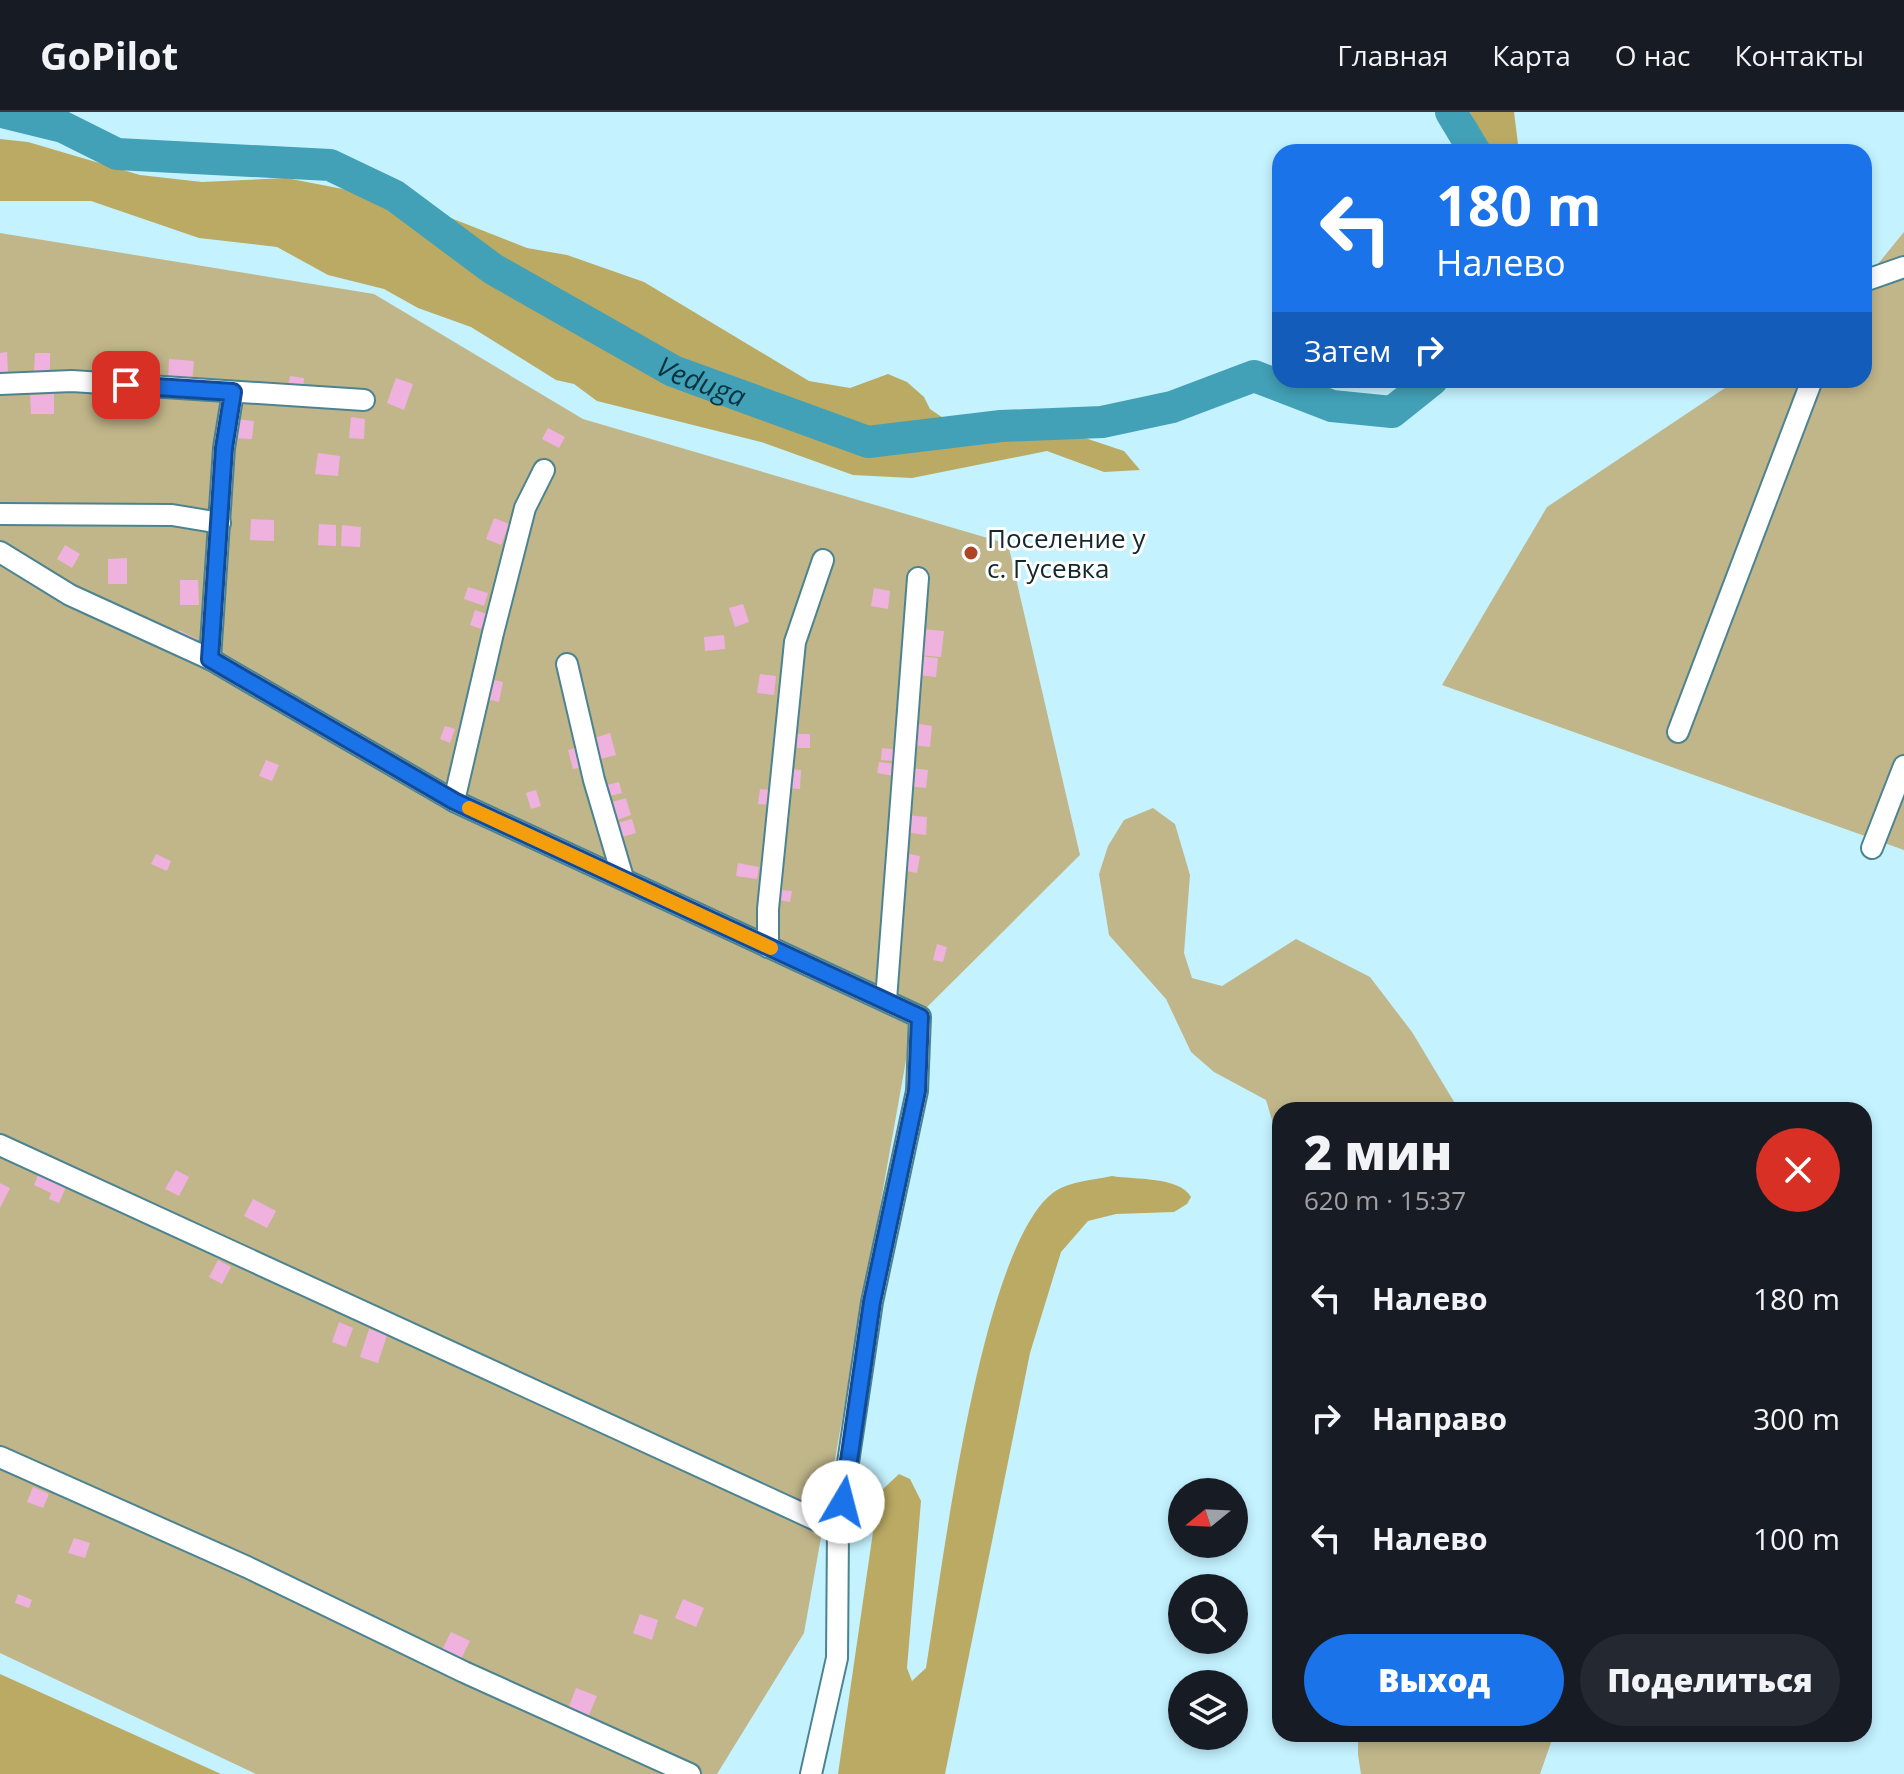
<!DOCTYPE html>
<html lang="ru">
<meta charset="utf-8">
<style>
:root{--surface:#171b24;--page:#242831;--text:#f1f3f6;--muted:#9ea1a6;--line:#363941;--accent:#1a73e8}
body{margin:0;font-family:"Open Sans",sans-serif;background:var(--page);color:var(--text);height:100vh;display:flex;flex-direction:column;font-size:30px;white-space:nowrap}
*{box-sizing:border-box;margin:0}
p{font-size:26px;color:var(--muted)}
.icon{flex:none;width:44px;height:44px;fill:none;stroke:currentColor;stroke-width:2;stroke-linecap:round;stroke-linejoin:round}
.map{position:relative;flex:1;overflow:hidden}
.panel{position:absolute;left:1272px;top:990px;width:600px;height:640px;display:flex;flex-direction:column;background:var(--surface);border-radius:24px;box-shadow:0 4px 12px #0003}
.panel>*{flex:none}
.guide{position:absolute;left:1272px;top:32px;width:600px;height:244px;border-radius:24px;box-shadow:0 4px 12px #0003;background:#1a73e8;color:#fff;overflow:hidden}
.needle{width:52px;rotate:252deg}
.buttons{position:absolute;left:1168px;top:1366px;display:grid;gap:16px}
.buttons a{display:grid;place-items:center;width:80px;height:80px;border-radius:50%;background:var(--surface);box-shadow:0 4px 12px #0003;font-size:40px}
.pin{position:absolute;display:grid;place-items:center;width:68px;height:68px;color:#fff;margin:-34px;border-radius:16px;box-shadow:0 4px 12px #0006}
.me{position:absolute;width:88px;margin:-44px;rotate:8deg;stroke-linejoin:round;filter:drop-shadow(0 0 6px #0008)}
.turn{display:flex;align-items:center;gap:28px;height:168px;padding:0 32px;font-size:36px}
.turn .icon{width:104px;height:104px;stroke-width:2.5}
.turn b{display:block;font-size:56px;line-height:68px}
.then{display:flex;align-items:center;height:76px;padding:0 32px;background:#0003;gap:16px;font-size:30px}
.round{display:grid;place-items:center;flex:none;width:84px;height:84px;border-radius:42px;background:var(--page)}
.summary{display:flex;align-items:center;justify-content:space-between;height:136px;padding:0 32px}
h1{font-size:48px;font-weight:800;line-height:60px}
.primary-button{display:flex;gap:16px;margin-top:auto;padding:16px 32px}
.primary-button a{flex:1;height:92px;border-radius:48px;background:var(--accent);color:#fff;font-size:32px;font-weight:800;line-height:92px;text-align:center}
.primary-button a+a{background:var(--page);color:var(--text)}
ul{padding:0;list-style:none}
li{display:flex;align-items:center;gap:24px;height:120px;padding:0 32px}
li div{flex:1}
li b{display:block;font-size:30px}
li em{font-style:normal}
header{display:flex;align-items:center;gap:48px;box-sizing:border-box;height:112px;padding:0 40px;background:var(--surface);border-bottom:2px solid var(--line)}
header strong{font-size:38px}
nav{display:flex;gap:44px;margin-inline-start:auto;font-size:28px}
.map>svg:first-child{display:block}
.green{fill:#c1b68a}
.forest{fill:#baaa63}
.lines{fill:none;stroke-linecap:round;stroke-linejoin:round}
.river{stroke:#42a0b7;stroke-width:32}
.building{fill:#efb1de}
.street-casing{stroke:#4c8391;stroke-width:24}
.street{stroke:#fff;stroke-width:20}
.route-casing{stroke:#114b97;stroke-width:20}
.route{stroke:#1a73e8;stroke-width:14}
.slow{stroke:#f59e0b;stroke-width:14}
.poi-dot{fill:#ac4425;stroke:#fff;stroke-width:3}
.labels{text-anchor:middle;dominant-baseline:central;stroke-width:6;stroke-linejoin:round;paint-order:stroke}
.poi-label{font-size:26px;fill:#11282e;stroke:#fff;text-anchor:start}
.water-label{font-size:28px;font-style:italic;fill:#06333d;stroke:#fff}
</style>
<header>
<strong>GoPilot</strong>
<nav><a>Главная</a><a>Карта</a><a>О нас</a><a>Контакты</a></nav>
</header>
<div class="map">
<svg width="1904" height="1662" viewBox="0 0 1904 1662">
<rect width="100%" height="100%" fill="#c4f2ff"/>
<g class="green">
<path d="M1904,120V738L1442,573L1547,395L1737,268H1864V169Z"/>
<path d="M0,121L374,182L583,307L1008,432L1080,743L913,909L804,1521L717,1662H256L0,1541Z"/>
<path d="M1153,696L1175,712L1190,763L1184,841L1192,866L1222,874L1296,827L1370,865L1412,920L1459,998H1280V1035L1266,988L1214,960L1191,940L1166,887L1109,823L1099,762L1108,734L1124,708Z"/>
<path d="M1358,1622H1554L1540,1662H1361L1358,1643Z"/>
</g>
<g class="forest">
<path d="M1470,0H1514L1519,40H1489Z"/>
<path d="M0,27L28,30L140,63L202,70L286,66L410,90L527,136L567,143L644,170L809,269L850,276L888,262L907,270L924,285L930,297L946,308L1023,325L1085,326L1124,339L1140,358L1104,360L1047,339L912,366L853,363L761,330L597,289L574,272L556,268L471,215L418,196L384,177L328,163L277,135L199,126L91,89H0Z"/>
<path d="M1112,1064C1135,1068 1179,1064 1191,1085L1187,1092L1174,1100L1116,1102L1088,1109L1061,1140L1030,1241L945,1662H838L873,1420L883,1377L899,1362L910,1367L921,1389L907,1556L912,1569L926,1556C942,1460 980,1134 1054,1080C1070,1069 1093,1068 1112,1064Z"/>
<path d="M0,1562L221,1662H0Z"/>
</g>
<g class="lines">
<g class="river">
<path id="s1" d="M2,0L63,15L117,42L330,53L395,84L493,157L673,259L868,330L1001,314L1102,310L1172,295L1254,264L1332,294L1392,300L1432,268"/>
<path d="M1451,0L1475,40"/>
</g>
</g>
<g class="building">
<path d="M7,240L8,261H0V241Z"/>
<path d="M35,241H50V261L34,260Z"/>
<path d="M169,247L194,249L192,271L168,268Z"/>
<path d="M290,264L304,266L303,277L288,275Z"/>
<path d="M396,266L413,272L404,298L387,291Z"/>
<path d="M54,282V302H31L30,283Z"/>
<path d="M115,284H135L134,300H115Z"/>
<path d="M351,305L365,307L364,327L349,326Z"/>
<path d="M236,307L254,309L252,327L235,326Z"/>
<path d="M548,316L565,325L559,336L542,327Z"/>
<path d="M318,341L340,344L338,364L315,362Z"/>
<path d="M494,406L509,412L501,433L486,427Z"/>
<path d="M251,407L274,408V429L250,428Z"/>
<path d="M319,412L336,413V434L318,433Z"/>
<path d="M342,413L361,415L360,435L341,434Z"/>
<path d="M65,433L80,442L72,456L57,447Z"/>
<path d="M127,446V472H108V447Z"/>
<path d="M180,468H198L199,493H180Z"/>
<path d="M468,475L488,481L484,494L464,487Z"/>
<path d="M874,476L890,479L888,497L871,494Z"/>
<path d="M743,492L749,510L735,515L729,496Z"/>
<path d="M475,498L487,502L481,517L470,513Z"/>
<path d="M922,517L944,519L941,545L919,543Z"/>
<path d="M179,518L197,527L193,535L175,525Z"/>
<path d="M724,523L725,537L705,539L704,525Z"/>
<path d="M919,544L938,546L936,565L917,563Z"/>
<path d="M760,562L776,564L774,583L757,581Z"/>
<path d="M490,567L503,570L499,590L486,587Z"/>
<path d="M914,611L932,614L930,635L912,633Z"/>
<path d="M445,614L455,617L450,631L440,627Z"/>
<path d="M610,621L616,643L597,648L592,627Z"/>
<rect x="797" y="622" width="13" height="14"/>
<path d="M579,635L584,655L573,657L568,638Z"/>
<path d="M882,636L897,638L895,649L881,648Z"/>
<path d="M266,648L279,653L272,669L259,664Z"/>
<path d="M879,650L896,652L894,664L877,661Z"/>
<path d="M910,656L928,658L926,676L908,674Z"/>
<path d="M788,657L801,658L800,677L787,676Z"/>
<path d="M619,670L622,681L610,684L607,673Z"/>
<path d="M760,677L772,678L771,693L758,692Z"/>
<path d="M536,678L541,694L531,697L526,681Z"/>
<path d="M626,686L631,703L617,708L612,690Z"/>
<path d="M906,703L927,705L926,723L904,720Z"/>
<path d="M632,707L636,721L622,725L618,711Z"/>
<path d="M156,742L171,749L167,759L151,752Z"/>
<path d="M909,742L920,744L917,761L906,759Z"/>
<path d="M738,751L759,755L757,767L736,764Z"/>
<path d="M781,778L792,779L790,790L779,788Z"/>
<path d="M937,832L947,835L943,850L933,848Z"/>
<path d="M176,1058L189,1065L179,1084L165,1077Z"/>
<path d="M38,1063L66,1075L59,1091L49,1087L51,1081L34,1073Z"/>
<path d="M0,1071L10,1076L0,1096Z"/>
<path d="M253,1087L276,1099L267,1116L244,1104Z"/>
<path d="M218,1148L231,1155L222,1172L209,1165Z"/>
<path d="M339,1210L353,1216L346,1235L332,1230Z"/>
<path d="M369,1217L387,1223L378,1251L360,1245Z"/>
<path d="M33,1375L49,1382L43,1396L27,1390Z"/>
<path d="M74,1426L90,1431L85,1446L68,1441Z"/>
<path d="M18,1482L32,1488L29,1496L15,1491Z"/>
<path d="M683,1487L704,1496L696,1515L675,1506Z"/>
<path d="M640,1502L658,1508L652,1528L633,1521Z"/>
<path d="M451,1520L470,1529L461,1547L442,1538Z"/>
<path d="M576,1576L597,1584L588,1605L568,1597Z"/>
</g>
<g class="lines">
<g class="street-casing">
<g id="street">
<path d="M1864,169L1904,155"/>
<path d="M0,272L72,269L364,288"/>
<path d="M0,402L172,403L220,411"/>
<path d="M0,440L70,483L210,547L454,689L920,905L917,979L872,1190L838,1418L837,1546L811,1662"/>
<path d="M210,547L224,336L233,280"/>
<path d="M567,552L594,668L623,766"/>
<path d="M1678,620L1812,268"/>
<path d="M454,689L493,521L525,396L544,358"/>
<path d="M1872,736L1904,654"/>
<path d="M768,835V797L795,530L823,448"/>
<path d="M886,888L918,466"/>
<path d="M0,1033L838,1418"/>
<path d="M0,1345L247,1455L464,1560L690,1662"/>
</g>
</g>
<use href="#street" class="street"/>
</g>
<g class="lines">
<g class="route-casing">
<path id="route" d="M126,273L233,280L224,336L210,547L454,689L920,905L917,979L872,1190L843,1390"/>
</g>
<use href="#route" class="route"/>
<path class="slow" d="M469,696L771,836"/>
</g>
<circle class="poi-dot" cx="971" cy="441" r="8"/>
<g class="labels">
<g class="poi-label">
<text x="987" y="426">Поселение у<tspan x="987" dy="30">с. Гусевка</tspan></text>
</g>
<g class="water-label">
<text stroke="none"><textPath href="#s1" startOffset="768">Veduga</textPath></text>
</g>
</g>
</svg>
<div class="buttons">
<a><svg class="needle" viewBox="-14 -14 28 28"><path d="M0-13l5 13h-10z" fill="#e53935"/><path d="M0 13l5-13h-10z" fill="#9ea1a6"/></svg></a>
<a><svg class="icon" aria-label="search" viewBox="0 0 24 24"><circle cx="10" cy="10" r="6"/><path d="M15 15l6 6"/></svg></a>
<a><svg class="icon" aria-label="layers" viewBox="0 0 24 24"><path d="M12 4l9 5-9 5-9-5zM3 14l9 5 9-5"/></svg></a>
</div>
<div class="pin" style="left:126px;top:273px;background:#d93025"><svg class="icon" aria-label="arrive" viewBox="0 0 24 24"><path d="M6 21V4h12l-3 4 3 4H6"/></svg></div>
<svg class="me" style="left:843px;top:1390px" viewBox="-20 -20 40 40"><circle r="19" fill="#fff"/><path d="M0-13L10 11 0 6-10 11z" fill="#1a73e8"/></svg>
<div class="guide">
<div class="turn"><svg class="icon" aria-label="left" viewBox="0 0 24 24"><path d="M17 20v-9H6M10 6l-5 5 5 5"/></svg><div><b>180 m</b>Налево</div></div>
<div class="then">Затем<svg class="icon" aria-label="right" viewBox="0 0 24 24"><path d="M7 20v-9h11M14 6l5 5-5 5"/></svg></div>
</div>
<section class="panel">
<div class="summary"><div><h1>2 мин</h1><p>620 m · 15:37</p></div><a class="round" style="background:#d93025;color:#fff"><svg class="icon" aria-label="close" viewBox="0 0 24 24"><path d="M6 6l12 12M18 6L6 18"/></svg></a></div>
<ul>
<li><svg class="icon" aria-label="left" viewBox="0 0 24 24"><path d="M17 20v-9H6M10 6l-5 5 5 5"/></svg><div><b>Налево</b></div><em>180 m</em></li>
<li><svg class="icon" aria-label="right" viewBox="0 0 24 24"><path d="M7 20v-9h11M14 6l5 5-5 5"/></svg><div><b>Направо</b></div><em>300 m</em></li>
<li><svg class="icon" aria-label="left" viewBox="0 0 24 24"><path d="M17 20v-9H6M10 6l-5 5 5 5"/></svg><div><b>Налево</b></div><em>100 m</em></li>
</ul>
<div class="primary-button"><a>Выход</a><a>Поделиться</a></div>
</section>
</div>
